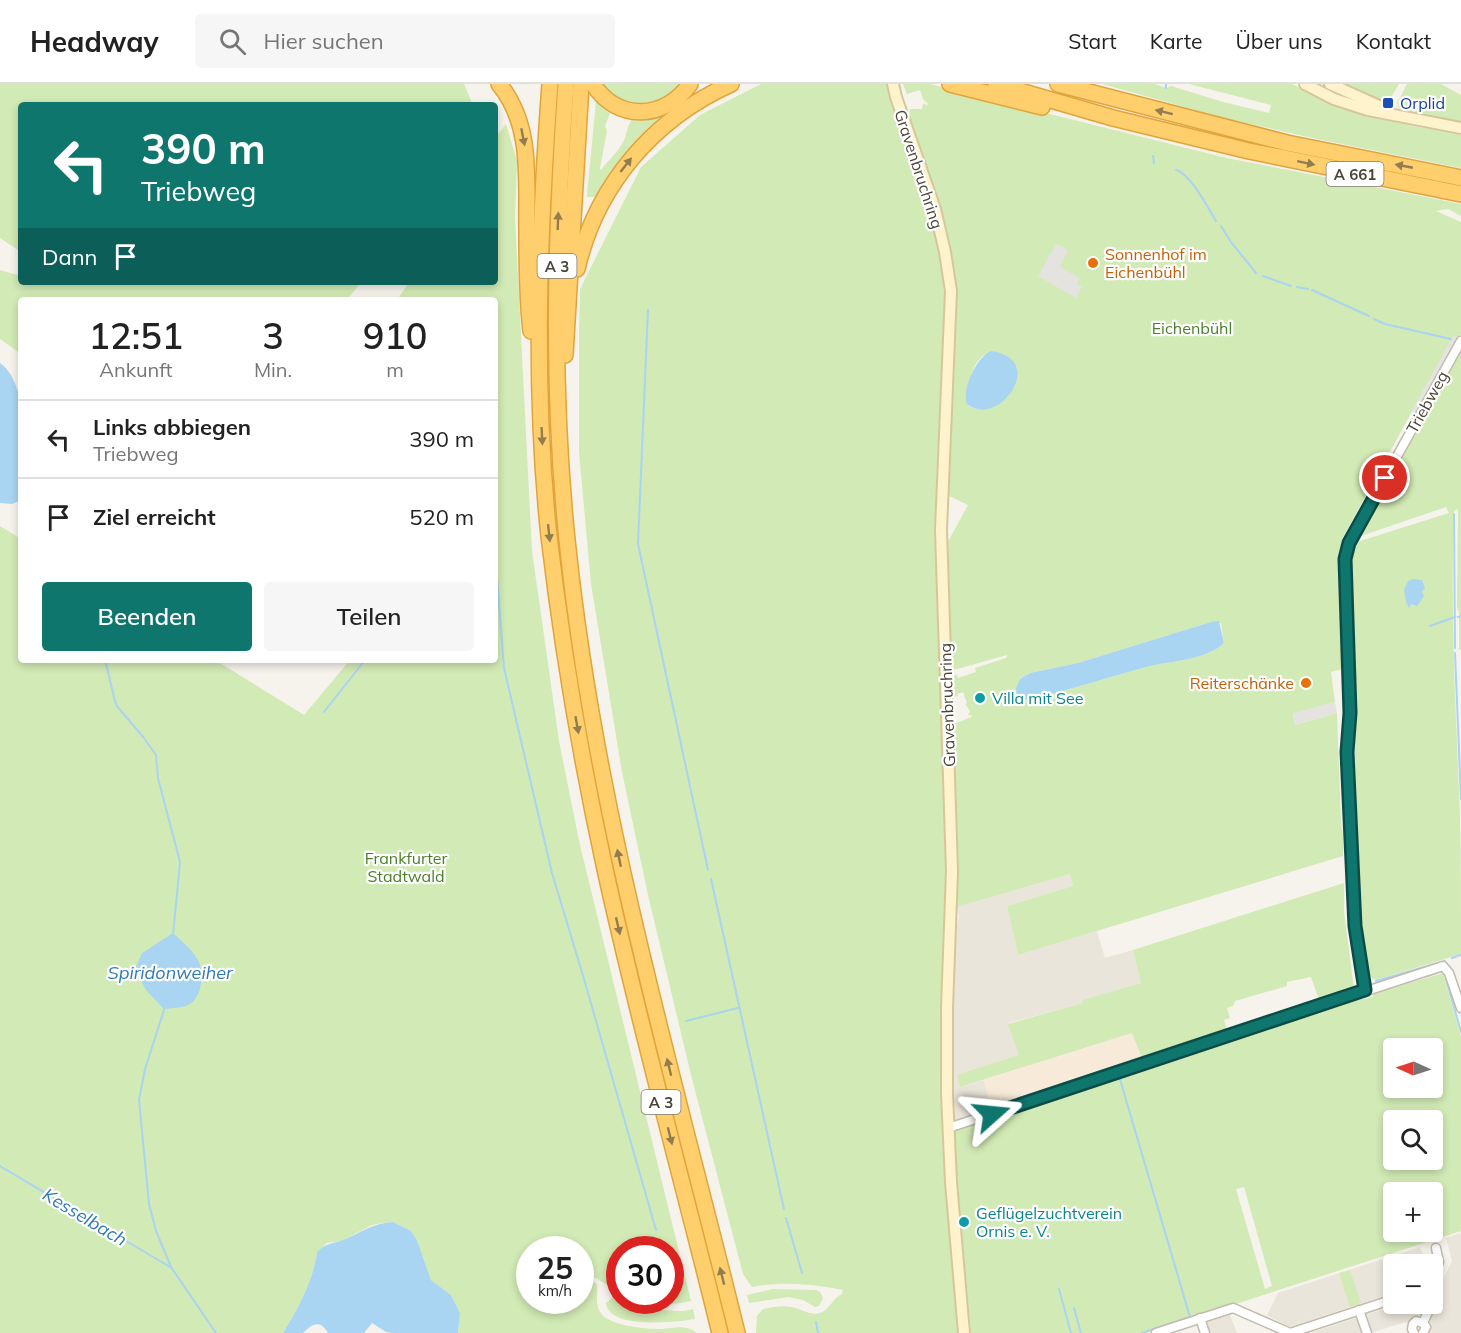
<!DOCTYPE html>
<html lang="de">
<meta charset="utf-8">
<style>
:root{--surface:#fff;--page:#f6f6f6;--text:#222;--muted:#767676;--line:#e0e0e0;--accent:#0f766e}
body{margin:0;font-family:Mulish,sans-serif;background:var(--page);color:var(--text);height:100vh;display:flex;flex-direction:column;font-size:22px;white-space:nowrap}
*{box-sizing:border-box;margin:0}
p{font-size:20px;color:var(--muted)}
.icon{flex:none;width:33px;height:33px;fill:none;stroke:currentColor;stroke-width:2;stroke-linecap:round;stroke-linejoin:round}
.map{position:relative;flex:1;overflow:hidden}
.panel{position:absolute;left:18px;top:213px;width:480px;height:366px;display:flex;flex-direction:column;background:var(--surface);border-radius:6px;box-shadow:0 3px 9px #0003}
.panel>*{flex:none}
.guide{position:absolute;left:18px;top:18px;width:480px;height:183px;border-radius:6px;box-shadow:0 3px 9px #0003;background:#0f766e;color:#fff;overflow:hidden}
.needle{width:39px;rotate:273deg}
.buttons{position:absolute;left:1383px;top:954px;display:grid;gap:12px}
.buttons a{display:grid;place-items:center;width:60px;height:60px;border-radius:6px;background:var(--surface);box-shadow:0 3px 9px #0003;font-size:30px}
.speed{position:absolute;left:516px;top:1152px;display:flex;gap:12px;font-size:30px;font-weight:700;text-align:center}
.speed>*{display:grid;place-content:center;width:78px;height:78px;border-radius:50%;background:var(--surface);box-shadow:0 3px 9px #0003;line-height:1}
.speed small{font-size:15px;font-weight:400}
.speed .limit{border:9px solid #d22;background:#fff;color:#111}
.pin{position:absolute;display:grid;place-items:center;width:51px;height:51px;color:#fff;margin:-26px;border:3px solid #fff;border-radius:50%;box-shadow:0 2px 6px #0007}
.me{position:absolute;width:66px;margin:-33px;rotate:72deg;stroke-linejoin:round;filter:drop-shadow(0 0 4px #0008)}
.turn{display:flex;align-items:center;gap:21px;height:126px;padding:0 24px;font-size:27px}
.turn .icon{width:78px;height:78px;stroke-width:2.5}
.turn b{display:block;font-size:42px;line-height:51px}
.then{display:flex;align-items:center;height:57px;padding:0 24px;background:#0003;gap:12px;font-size:22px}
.eta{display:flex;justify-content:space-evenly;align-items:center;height:102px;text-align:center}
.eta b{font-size:36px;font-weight:600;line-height:42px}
.primary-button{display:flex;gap:12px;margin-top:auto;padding:12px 24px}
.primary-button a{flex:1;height:69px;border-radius:6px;background:var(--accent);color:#fff;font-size:24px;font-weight:600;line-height:69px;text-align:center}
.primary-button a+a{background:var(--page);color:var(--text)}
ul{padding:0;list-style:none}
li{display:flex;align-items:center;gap:18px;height:78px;padding:0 24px;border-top:2px solid var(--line)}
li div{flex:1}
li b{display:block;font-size:22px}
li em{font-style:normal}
header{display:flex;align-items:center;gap:36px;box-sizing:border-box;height:84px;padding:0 30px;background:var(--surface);border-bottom:2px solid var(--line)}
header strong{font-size:28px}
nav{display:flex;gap:33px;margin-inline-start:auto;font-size:21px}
.search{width:420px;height:54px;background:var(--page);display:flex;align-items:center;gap:15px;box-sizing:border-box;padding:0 21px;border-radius:6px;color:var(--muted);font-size:22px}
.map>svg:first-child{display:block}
.residential{fill:#eae5da}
.commercial{fill:#f7ead8}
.green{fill:#d2eab5;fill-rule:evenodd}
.parking{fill:#e5e3e0}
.water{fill:#a9d4f2}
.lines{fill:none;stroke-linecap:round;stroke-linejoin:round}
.stream{stroke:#a9d4f2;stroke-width:2}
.street-casing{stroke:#c2bbae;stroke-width:11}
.secondary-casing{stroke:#d6c79b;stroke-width:14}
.highway-casing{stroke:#e0a43c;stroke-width:18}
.street{stroke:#fff;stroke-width:8}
.secondary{stroke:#fff3cd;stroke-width:10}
.highway{stroke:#ffcf6e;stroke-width:15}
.oneway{fill:#937c4e}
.route-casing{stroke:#0a4d48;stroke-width:15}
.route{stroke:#0f766e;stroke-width:10}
.transit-dot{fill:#1a4fb4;stroke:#fff;stroke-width:2}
.food-dot{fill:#e8710a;stroke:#fff;stroke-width:2}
.culture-dot{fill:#0f9aa8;stroke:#fff;stroke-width:2}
.labels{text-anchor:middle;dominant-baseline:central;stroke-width:4.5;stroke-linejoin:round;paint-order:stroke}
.shield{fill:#fff;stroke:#817c74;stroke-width:1.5}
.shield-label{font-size:15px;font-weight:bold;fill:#4b4439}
.transit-label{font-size:16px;fill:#164399;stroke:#fff;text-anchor:start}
.street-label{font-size:16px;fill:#4b4439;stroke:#fff}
.food-label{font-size:16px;fill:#c56008;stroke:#fff;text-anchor:start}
.park-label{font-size:16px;fill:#4a7f2a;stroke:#fff}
.culture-label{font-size:16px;fill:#0d838f;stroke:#fff;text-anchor:start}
.water-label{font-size:18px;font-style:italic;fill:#2e7ab2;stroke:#fff}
</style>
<header>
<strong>Headway</strong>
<div class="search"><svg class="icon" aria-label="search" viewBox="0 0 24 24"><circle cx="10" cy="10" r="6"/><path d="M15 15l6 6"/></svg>Hier suchen</div>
<nav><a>Start</a><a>Karte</a><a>Über uns</a><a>Kontakt</a></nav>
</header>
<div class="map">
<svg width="1461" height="1249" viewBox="0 0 1461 1249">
<rect width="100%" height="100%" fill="#f6f3ec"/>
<g class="residential">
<path d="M1070,790L1073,802L1007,822L1018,871L1097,847L1105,874L1133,866L1141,899L1084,916L1082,919L1009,939L1019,971L961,1003L984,996L992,1026L952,1040L950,950L955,853L959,832L957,823Z"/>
<path d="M1461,1149V1249H1426L1432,1230L1429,1220H1432L1433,1206L1439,1195L1442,1197L1452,1177L1446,1154Z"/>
<path d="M1420,1163L1423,1171L1433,1178L1432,1180H1394L1393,1209L1292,1242H1287L1267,1231L1278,1209Z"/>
<path d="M1401,1220H1424V1232L1412,1236L1410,1240L1406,1238L1370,1249L1364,1231Z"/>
<path d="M1230,1231L1237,1249H1208L1205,1239Z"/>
<path d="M1359,1233L1364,1249H1310Z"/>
</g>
<path class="commercial" d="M1132,949L1143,977L992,1026L984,996Z"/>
<g class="green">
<path d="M0,0H464L473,21H21V168L0,154Z"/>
<path d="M601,0H680C654,27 627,28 601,0Z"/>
<path d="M761,0H889L926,106L948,198L938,443L949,816L944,924L961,1249H756L757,1232L763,1225C772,1223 782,1221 792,1223C801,1225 811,1232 820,1229C830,1226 832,1214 842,1210L843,1206C813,1200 783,1197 752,1203L743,1190L691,991L648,811L622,688L591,500L579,368V248L580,205L641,83L700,31Z"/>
<path d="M903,0H930L1227,74L1461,120V132L1448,125L1436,127L1461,138V250L1459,255L1453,253L1342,455L1343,585L1331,588L1335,618L1293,630L1295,641L1337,629L1341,738L1343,752V772L1018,871L1007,822L1073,802L1070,790L957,823V760L951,641L972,633L971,631H968L970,627L965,620L967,619L963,608L957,610L958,612L950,614V595L957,590L958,594L976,588L975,584L1006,574L1007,571L950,587L944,465L968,421L945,410L954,223L909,41L910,25H922L923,20L929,21L923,15L920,6L907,10ZM991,267L1006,271L1017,284L1008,313C996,322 984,330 969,322C967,304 970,275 991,267ZM1211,538L1221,539L1224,559C1207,576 1168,577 1146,583L1031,616L1022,615L1017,611V601L1020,595L1030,589L1078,579Z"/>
<path d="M1102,0H1155L1167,4L1171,2L1223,18L1269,29L1271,21L1189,0H1292L1324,15L1370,31L1413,42L1461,50V84L1317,55L1224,34Z"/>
<path d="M1342,0H1399L1390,15L1383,18Z"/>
<path d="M1407,0H1441L1461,11V38L1398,24L1397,19Z"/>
<path d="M596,18H599L606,22L610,29L605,42L607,47L600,84L601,86C608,76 615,72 622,60C628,50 626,43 633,34L644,36L649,33L660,32L662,35C632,57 616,83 595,113H587V110Z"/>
<path d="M506,40L517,77L515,133L532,467L559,657L580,761L691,1217C674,1221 665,1220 646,1217L670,1216V1166H620L619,1208L594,1193L592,1197L597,1200C598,1209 595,1220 600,1228C608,1242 646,1245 661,1245C674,1244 686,1240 697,1249H458L460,1229L451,1211L431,1196L417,1156L411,1147L393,1138L382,1139L372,1141L341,1157L327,1159L317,1168C313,1198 298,1223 283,1249H0V442L21,455V576H215L304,631L350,576H495V216H397L409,198H495V54ZM530,1166H580V1216H530Z"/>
<path d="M0,186L21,192V198H361L347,216H21V270L0,255Z"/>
<path d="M1461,261V565L1459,566V528L1457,524L1458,425L1454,427C1450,529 1456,631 1460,733C1461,779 1461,824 1461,870L1375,896L1370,892C1358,838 1359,783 1357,728C1354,641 1350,554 1350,467L1353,461L1357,458L1449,429L1446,423L1361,452L1357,450Z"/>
<path d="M1344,799V828L1354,905L1319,916L1311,893L1287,898V902L1235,917L1233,922L1227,924L1230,934L1224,936L1227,947L1221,949V952L1143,977L1132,949L960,1003L957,991L1019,971L1008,940L1082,919L1083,916L1141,899L1133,866Z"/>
<path d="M1443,889L1461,953V1147L1146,1249H971L953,1046L1105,995L1212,963L1229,956L1246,952L1258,946L1337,921L1372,913L1375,909ZM1394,964H1432V1004H1394ZM1394,1036H1432V1076H1394ZM1244,1103L1272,1202L1265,1205L1236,1105ZM1394,1108H1432V1148H1394Z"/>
<path d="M1350,1186L1361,1219L1350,1223L1339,1189Z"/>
<path d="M773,1205L816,1206L820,1208L823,1214L819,1222L815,1223L803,1216L788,1213L749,1219L747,1211Z"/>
<path d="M613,1213C637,1219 668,1232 693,1225L695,1235C677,1238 608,1246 606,1219Z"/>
</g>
<g class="parking">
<path d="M1056,160L1068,166L1060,183L1080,194L1077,200L1082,203L1076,214L1038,192Z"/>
<path d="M1453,252L1460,255L1418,331L1411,328Z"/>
<path d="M1335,618L1337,629L1295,641L1293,629Z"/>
</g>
<g class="water">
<path d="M991,267C1049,275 998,346 967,320C961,306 977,272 991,267Z"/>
<path d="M0,279C12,287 17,304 21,317V416L12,420L0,419Z"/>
<path d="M1413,495L1422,496L1425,504L1422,508L1424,512L1417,522L1411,520L1409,524L1406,518L1404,506L1408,497Z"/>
<path d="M1219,537L1224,559C1207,576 1169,577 1146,583L1031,616L1022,615L1017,611L1016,604L1020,595L1030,589L1078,579L1211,538Z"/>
<path d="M173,849C181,857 194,867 199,878C204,890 202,915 188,921C182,924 172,924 164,925L146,906L135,885L142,869Z"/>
<path d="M393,1138L411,1147L417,1156L431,1196L451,1211L460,1229L458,1249H393L386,1248L372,1239L364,1249H328C320,1235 312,1240 303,1249H283C298,1224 313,1198 317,1168C328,1158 330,1161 343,1156C360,1149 373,1139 393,1138Z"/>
</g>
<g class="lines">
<g class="stream">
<path d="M1166,4V0"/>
<path d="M1153,72L1154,79"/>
<path d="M1176,86C1190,89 1208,124 1216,137"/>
<path d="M1221,142L1231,158L1256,189"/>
<path d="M1263,192L1291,202"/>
<path d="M1297,203L1308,205"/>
<path d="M1312,206L1369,232"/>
<path d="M648,226L638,460L708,786"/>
<path d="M1374,235L1385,240L1451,255"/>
<path d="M1454,430L1455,564"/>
<path d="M495,467L504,584L552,789L584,895L656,1146"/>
<path d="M1458,533L1461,532"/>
<path d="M1430,542L1455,533"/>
<path d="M1455,569L1461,715"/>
<path d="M105,576L116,621L144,654L156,671L158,694L180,778L173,851"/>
<path d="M324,628L365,576"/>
<path d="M711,795L784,1125"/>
<path d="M1452,874L1461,871"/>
<path d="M1427,892L1435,889"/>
<path d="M1446,895L1461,948"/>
<path d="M1376,897L1445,877"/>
<path d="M165,923L145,985L139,1016L149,1120L156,1147L171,1183L216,1249"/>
<path d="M686,937L738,924"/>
<path d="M1119,992L1190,1233L1142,1249"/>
<path d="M0,1082L170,1183"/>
<path d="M786,1134L802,1189"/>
<path d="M1059,1205L1071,1249"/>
<path d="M1074,1224L1081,1249"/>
<path d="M816,1238L818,1249"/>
</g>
<g class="street-casing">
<g id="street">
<path d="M1365,906L1355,842L1347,668L1350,629L1345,475L1349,459L1461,257"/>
<path d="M948,1044L1443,882L1449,889L1461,924"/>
<path d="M1432,1194L1439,1178L1436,1164"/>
<path d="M1359,1226L1367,1249"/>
<path d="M1200,1234L1205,1249"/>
<path d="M1156,1249L1233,1224L1290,1249L1394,1215"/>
<path d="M1414,1249L1412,1245L1413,1240L1416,1237L1423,1239"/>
<path d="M1423,1249L1426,1243L1423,1239L1428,1228L1426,1220"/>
</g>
</g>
<g class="secondary-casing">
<g id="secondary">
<path d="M893,0L896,13L935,125L945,168L951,207L941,446L952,787L947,924V1010L951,1098L964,1249"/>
<path d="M1305,0L1334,15L1368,26L1461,44"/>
<path d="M1330,0L1388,26"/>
</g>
</g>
<g class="highway-casing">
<g id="highway">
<path d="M499,0C533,41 526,96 527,146C527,180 527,213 531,247"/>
<path d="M550,0C539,150 533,302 549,452C562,563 581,675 605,785C639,941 682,1094 720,1249"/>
<path d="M566,0C555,155 551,310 568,465C596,731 673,989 737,1249"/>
<path d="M593,0C617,38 665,36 690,0"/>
<path d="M950,0L1042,23"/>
<path d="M996,0L1113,34L1249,67L1461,110"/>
<path d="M1058,0L1287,59L1461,94"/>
<path d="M577,185C596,102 653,35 731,0"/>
<path d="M565,271L581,0"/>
</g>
</g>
<use href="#street" class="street"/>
<use href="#secondary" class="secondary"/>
<use href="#highway" class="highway"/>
</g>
<defs><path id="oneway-solid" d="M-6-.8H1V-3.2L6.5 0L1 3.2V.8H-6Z" transform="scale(1.5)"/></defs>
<g class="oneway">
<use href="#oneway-solid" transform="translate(1164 28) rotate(-166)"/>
<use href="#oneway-solid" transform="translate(523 53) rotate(79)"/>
<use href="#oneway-solid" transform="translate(1306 79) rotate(12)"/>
<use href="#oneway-solid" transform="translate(626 81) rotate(-52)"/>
<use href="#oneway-solid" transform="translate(1404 82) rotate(-169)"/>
<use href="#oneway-solid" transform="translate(558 137) rotate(-88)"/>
<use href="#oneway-solid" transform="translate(542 352) rotate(87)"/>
<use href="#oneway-solid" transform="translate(549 449) rotate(84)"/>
<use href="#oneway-solid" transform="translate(577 641) rotate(80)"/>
<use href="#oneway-solid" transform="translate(619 774) rotate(-102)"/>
<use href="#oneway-solid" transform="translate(618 842) rotate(77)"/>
<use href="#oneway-solid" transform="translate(669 983) rotate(-104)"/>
<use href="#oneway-solid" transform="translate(670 1052) rotate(76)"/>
<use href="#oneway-solid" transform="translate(722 1192) rotate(-104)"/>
</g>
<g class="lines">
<g class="route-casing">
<path id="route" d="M992,1030L1365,906L1355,842L1347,668L1350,629L1345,475L1349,459L1385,394"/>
</g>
<use href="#route" class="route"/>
</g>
<rect class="transit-dot" x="1382" y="13" width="12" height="12" rx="3"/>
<g class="food-dot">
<circle cx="1093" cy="179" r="6"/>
<circle cx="1306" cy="599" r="6"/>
</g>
<g class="culture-dot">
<circle cx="980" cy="614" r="6"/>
<circle cx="964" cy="1138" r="6"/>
</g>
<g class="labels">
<g class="shield">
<rect x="1326.5" y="78" width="57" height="24" rx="4.5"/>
<rect x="537.5" y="170" width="39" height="24" rx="4.5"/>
<rect x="641.5" y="1006" width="39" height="24" rx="4.5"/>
</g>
<g class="shield-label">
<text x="1355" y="90">A 661</text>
<text x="557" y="182">A 3</text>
<text x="661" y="1018">A 3</text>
</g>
<g class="transit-label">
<text x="1400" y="19">Orplid</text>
</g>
<g class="street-label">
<text transform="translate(919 85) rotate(72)">Gravenbruchring</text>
<text transform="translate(1427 318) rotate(-61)">Triebweg</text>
<text transform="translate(947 621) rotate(-92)">Gravenbruchring</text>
</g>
<g class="food-label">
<text x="1105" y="170">Sonnenhof im<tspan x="1105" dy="18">Eichenbühl</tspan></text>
<text x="1294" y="599" text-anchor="end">Reiterschänke</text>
</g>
<g class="park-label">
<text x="1192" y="244">Eichenbühl</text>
<text x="406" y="774">Frankfurter<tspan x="406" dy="18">Stadtwald</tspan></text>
</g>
<g class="culture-label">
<text x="992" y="614">Villa mit See</text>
<text x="976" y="1129">Geflügelzuchtverein<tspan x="976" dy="18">Ornis e. V.</tspan></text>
</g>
<g class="water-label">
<text x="170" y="888">Spiridonweiher</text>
<text transform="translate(85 1133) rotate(31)">Kesselbach</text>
</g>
</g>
</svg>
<div class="buttons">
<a><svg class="needle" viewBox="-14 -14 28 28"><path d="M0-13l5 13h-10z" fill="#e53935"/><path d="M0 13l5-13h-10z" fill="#767676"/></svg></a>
<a><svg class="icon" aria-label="search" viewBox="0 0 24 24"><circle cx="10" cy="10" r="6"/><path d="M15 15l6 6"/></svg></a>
<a>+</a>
<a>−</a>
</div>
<div class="speed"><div>25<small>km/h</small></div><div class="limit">30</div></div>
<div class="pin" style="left:1385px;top:394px;background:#d93025"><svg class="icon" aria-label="arrive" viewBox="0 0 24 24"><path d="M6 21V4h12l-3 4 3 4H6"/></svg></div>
<svg class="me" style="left:992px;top:1030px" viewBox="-20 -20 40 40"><path d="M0-17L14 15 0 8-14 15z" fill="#0f766e" stroke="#fff" stroke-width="4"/></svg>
<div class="guide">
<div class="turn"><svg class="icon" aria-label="left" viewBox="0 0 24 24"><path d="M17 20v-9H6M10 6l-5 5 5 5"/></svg><div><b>390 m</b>Triebweg</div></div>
<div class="then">Dann<svg class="icon" aria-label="arrive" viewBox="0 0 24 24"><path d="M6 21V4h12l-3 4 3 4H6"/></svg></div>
</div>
<section class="panel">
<div class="eta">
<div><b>12:51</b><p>Ankunft</p></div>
<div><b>3</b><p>Min.</p></div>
<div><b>910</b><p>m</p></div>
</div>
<ul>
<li><svg class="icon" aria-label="left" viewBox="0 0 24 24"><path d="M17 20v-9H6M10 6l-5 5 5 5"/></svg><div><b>Links abbiegen</b><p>Triebweg</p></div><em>390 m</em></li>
<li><svg class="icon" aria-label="arrive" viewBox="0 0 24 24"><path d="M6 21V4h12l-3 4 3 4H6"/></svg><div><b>Ziel erreicht</b></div><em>520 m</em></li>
</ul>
<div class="primary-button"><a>Beenden</a><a>Teilen</a></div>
</section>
</div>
